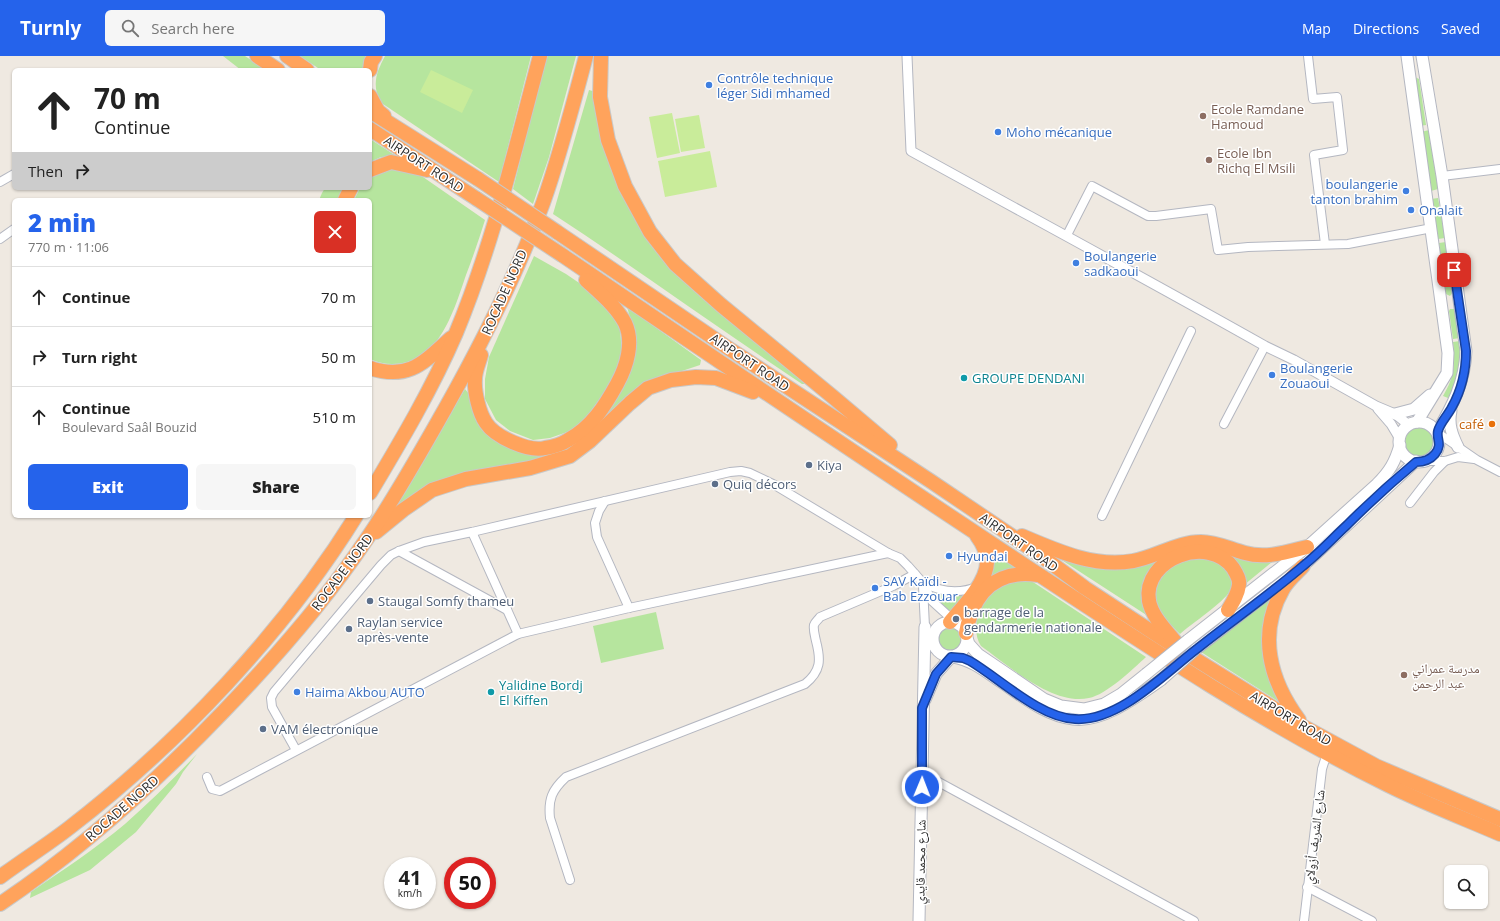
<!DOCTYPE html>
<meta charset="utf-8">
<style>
:root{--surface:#fff;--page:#f6f6f6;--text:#222;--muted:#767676;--line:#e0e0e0;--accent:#2563eb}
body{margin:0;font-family:"Open Sans","Noto Naskh Arabic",sans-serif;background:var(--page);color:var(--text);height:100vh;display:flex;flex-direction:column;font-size:15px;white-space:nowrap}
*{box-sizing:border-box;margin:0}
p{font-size:13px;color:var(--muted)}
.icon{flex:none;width:22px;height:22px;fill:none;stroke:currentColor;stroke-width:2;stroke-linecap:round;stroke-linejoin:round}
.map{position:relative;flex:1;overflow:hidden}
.details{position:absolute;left:12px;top:142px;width:360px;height:320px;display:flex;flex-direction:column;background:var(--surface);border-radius:6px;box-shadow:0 1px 3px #0004}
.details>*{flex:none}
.banner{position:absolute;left:12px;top:12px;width:360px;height:122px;border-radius:6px;box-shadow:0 1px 3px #0004;background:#fff;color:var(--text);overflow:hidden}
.tools{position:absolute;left:1444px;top:809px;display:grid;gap:8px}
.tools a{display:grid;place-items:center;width:44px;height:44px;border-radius:6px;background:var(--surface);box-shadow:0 1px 3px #0004;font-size:20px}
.speed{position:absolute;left:384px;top:801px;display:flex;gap:8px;font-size:20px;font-weight:700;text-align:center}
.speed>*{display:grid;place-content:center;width:52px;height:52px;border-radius:50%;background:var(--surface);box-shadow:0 1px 3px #0004;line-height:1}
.speed small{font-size:10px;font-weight:400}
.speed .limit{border:6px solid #d22;background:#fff;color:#111}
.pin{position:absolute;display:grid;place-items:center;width:34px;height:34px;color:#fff;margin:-17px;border-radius:8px;box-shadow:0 2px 6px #0006}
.me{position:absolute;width:44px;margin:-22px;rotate:1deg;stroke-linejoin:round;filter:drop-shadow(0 0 3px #0008)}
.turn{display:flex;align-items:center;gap:14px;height:84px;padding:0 16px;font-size:18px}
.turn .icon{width:52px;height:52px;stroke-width:2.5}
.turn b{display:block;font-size:28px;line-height:34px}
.then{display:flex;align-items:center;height:38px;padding:0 16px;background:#0003;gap:8px;font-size:15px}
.round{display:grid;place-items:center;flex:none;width:42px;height:42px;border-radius:6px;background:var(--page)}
.summary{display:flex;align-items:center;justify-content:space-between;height:68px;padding:0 16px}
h1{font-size:24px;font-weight:800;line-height:30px;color:var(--accent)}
.primary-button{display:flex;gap:8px;margin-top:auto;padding:8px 16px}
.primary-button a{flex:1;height:46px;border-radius:6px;background:var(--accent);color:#fff;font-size:16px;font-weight:800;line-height:46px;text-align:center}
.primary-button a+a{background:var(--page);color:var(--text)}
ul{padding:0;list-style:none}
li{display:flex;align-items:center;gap:12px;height:60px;padding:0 16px;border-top:1px solid var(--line)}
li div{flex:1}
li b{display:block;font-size:15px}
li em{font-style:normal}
header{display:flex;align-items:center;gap:24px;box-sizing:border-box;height:56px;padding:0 20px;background:var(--accent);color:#fff}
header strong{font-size:19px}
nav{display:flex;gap:22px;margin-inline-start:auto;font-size:14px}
.search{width:280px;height:36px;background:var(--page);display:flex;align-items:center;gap:10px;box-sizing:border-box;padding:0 14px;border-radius:6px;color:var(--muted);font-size:15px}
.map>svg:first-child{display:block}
.green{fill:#b6e59e}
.pitch{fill:#c9ec9a}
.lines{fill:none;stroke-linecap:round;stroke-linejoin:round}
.minor-casing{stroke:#b4b7c1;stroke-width:10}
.tertiary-casing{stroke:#b4b7c1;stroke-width:11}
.secondary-casing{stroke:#b4b7c1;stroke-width:13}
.motorway-casing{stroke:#c9c9c9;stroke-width:16}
.minor{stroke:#fff;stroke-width:8}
.tertiary{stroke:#fff;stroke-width:9}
.secondary{stroke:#fff;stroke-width:11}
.motorway{stroke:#ffa35c;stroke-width:14}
.secondary-bridge-casing{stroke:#b4b7c1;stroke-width:13;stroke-linecap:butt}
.motorway-bridge-casing{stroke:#c9c9c9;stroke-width:16;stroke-linecap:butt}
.secondary-bridge{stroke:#fff;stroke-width:11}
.motorway-bridge{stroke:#ffa35c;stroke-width:14}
.route-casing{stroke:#184099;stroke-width:10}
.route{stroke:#2563eb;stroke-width:7}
.shop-dot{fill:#3f7fe0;stroke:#fff;stroke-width:1.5}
.education-dot{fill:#8d6e63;stroke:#fff;stroke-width:1.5}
.culture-dot{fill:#0f9aa8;stroke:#fff;stroke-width:1.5}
.food-dot{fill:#e8710a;stroke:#fff;stroke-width:1.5}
.service-dot{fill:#5c6f8a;stroke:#fff;stroke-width:1.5}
.labels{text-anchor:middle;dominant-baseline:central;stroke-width:3;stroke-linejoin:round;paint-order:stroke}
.shop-label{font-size:13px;fill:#366cbe;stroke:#fff;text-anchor:start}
.education-label{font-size:13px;fill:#785e54;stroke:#fff;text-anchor:start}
.street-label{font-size:13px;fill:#2e2e2e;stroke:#fff}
.culture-label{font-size:13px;fill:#0d838f;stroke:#fff;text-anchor:start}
.food-label{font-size:13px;fill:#c56008;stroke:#fff;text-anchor:end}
.service-label{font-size:13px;fill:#4e5e75;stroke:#fff;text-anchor:start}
</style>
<header>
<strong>Turnly</strong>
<div class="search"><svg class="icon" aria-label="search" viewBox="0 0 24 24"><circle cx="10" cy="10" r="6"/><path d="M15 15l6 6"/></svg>Search here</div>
<nav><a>Map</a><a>Directions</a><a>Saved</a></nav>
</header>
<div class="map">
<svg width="1500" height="865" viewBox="0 0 1500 865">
<rect width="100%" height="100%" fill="#efe9e1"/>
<g class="green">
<path d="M223,0H245L266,14H241Z"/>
<path d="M300,0H370L365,14H321Z"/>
<path d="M385,0H531L499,126L380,46C372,28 376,17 385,0Z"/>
<path d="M546,0H576L549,101L533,148L513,133Z"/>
<path d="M1415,21L1419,23L1426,69L1420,70Z"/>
<path d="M589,34L596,36L608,103L615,124L631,155L665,204L718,256L806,328H802C718,272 637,213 553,158Z"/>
<path d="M1429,74L1438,133L1431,135L1421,76Z"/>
<path d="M370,83L396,100L381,101L370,106Z"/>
<path d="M394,112L410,115L423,121L485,164C479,183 473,201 466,219C455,251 441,301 403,307C391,309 381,308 370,303V144H354L360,132H370V122L376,117Z"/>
<path d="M325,132H344L338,144H319L322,137Z"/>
<path d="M1438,142L1445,182L1438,183L1431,143Z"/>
<path d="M1446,186L1453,236L1450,240L1446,238L1439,187Z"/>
<path d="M534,200L566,218L594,237L608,251L620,273L622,298L612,326L585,363L573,374L550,382L533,384L510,375L496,364L485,343V323L489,301Z"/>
<path d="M627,251L701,304L700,309L664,321L575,391L395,452L465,333L469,338L471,348L489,378L556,395L627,322L634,305L636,281Z"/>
<path d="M1450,253H1454L1455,254L1460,282L1453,283L1449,255Z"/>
<path d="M1460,285C1462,304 1459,326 1448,342L1443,340C1455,320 1455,308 1453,286Z"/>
<circle cx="1420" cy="386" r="15"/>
<path d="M1189,490C1213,488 1222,496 1243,501C1255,504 1266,503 1277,502L1244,529C1242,520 1239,511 1233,504C1208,477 1144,498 1144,536C1143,546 1147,553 1151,562L1054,499C1081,508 1103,514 1133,509C1152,506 1170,495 1189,490Z"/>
<path d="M988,494L1017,513H1012L965,567L960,564Z"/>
<path d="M1198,502C1213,503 1218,504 1228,515C1232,521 1234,529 1230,535C1223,547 1191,568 1180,578C1164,563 1142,536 1164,516C1168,513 1172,508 1177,507C1183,504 1192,503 1198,502Z"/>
<path d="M1018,523L1033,526L1146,601C1133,613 1106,639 1089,642C1053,650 1009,610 981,590C969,572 981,543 998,531C1003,527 1012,526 1018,523Z"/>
<path d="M1281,529L1268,557L1281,647L1201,596Z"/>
<path d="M932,535C944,540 954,541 966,537L951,556C943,552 937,543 932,535Z"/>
<path d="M656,556L664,593L601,607L593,570Z"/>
<circle cx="950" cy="583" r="13"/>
<path d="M197,698L183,716L176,728L136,776L90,814L30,842L31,836C63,814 95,793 125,768C150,746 174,722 197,698Z"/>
</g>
<g class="pitch">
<path d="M431,14L473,34L462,57L420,36Z"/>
<path d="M672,57L680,97L657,102L649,61Z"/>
<path d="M699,59L705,92L681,96L675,63Z"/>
<path d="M710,95L717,131L665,141L658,105Z"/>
</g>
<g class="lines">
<g class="minor-casing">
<g id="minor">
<path d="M1308,0L1313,43L1337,41L1343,94L1314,99L1325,188"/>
<path d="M1442,120L1500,113"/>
<path d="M0,126L14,118"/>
<path d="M1067,179L1092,130L1148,160H1156L1211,153L1218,194L1248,191L1348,188L1432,172"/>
<path d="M0,183L14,173"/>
<path d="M1224,368L1265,290"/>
<path d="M1438,377L1477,404L1500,416"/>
<path d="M1424,405H1445L1458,401L1474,403"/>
<path d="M605,445L599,455L595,467L597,481L629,552"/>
<path d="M1410,447L1434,416L1445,405"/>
<path d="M1102,460L1191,275"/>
<path d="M472,476L518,578"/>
<path d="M399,495L507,554"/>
<path d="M923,527C941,536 959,539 978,530"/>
<path d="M923,530L925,571L934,592"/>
<path d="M296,694L272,651L271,642L274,636L381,509L391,499L399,495L424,486L472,476L730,416L741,415L750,417L773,428L888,497L900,502L908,510L923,527L932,545L954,565"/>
<path d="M922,717L1194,865"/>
<path d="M207,721L212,733L220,735L518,578L629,552L888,497"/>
<path d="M570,824L550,762C548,743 552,734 566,721L805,628C821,615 821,604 816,585C815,580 813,574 814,569C815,566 818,564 820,561L893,530L915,518"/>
<path d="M1307,831L1372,865"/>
<path d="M1304,865L1322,713L1327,697"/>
</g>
</g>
<g class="tertiary-casing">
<g id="tertiary">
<path d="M907,0L911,95C1029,160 1148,224 1265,290L1294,304L1376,350L1395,358L1409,369"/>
<path d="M1378,353L1391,368L1400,383"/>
</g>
</g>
<g class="secondary-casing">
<g id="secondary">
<path d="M1407,0L1448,297L1447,317L1417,366"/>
<path d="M1422,0L1442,120L1466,295C1465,326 1452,351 1437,376"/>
<path d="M1451,355C1448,368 1452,379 1458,391"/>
<path d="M1395,358L1414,353L1430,339"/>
<circle cx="1419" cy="386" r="20"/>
<circle cx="950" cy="583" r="17"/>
<path d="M967,582L969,588L978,598L1044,643L1061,650L1084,653L1104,648L1121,638L1146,618"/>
<path d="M1188,584L1307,491L1377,428C1390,415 1395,406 1400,389"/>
<path d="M1195,594L1303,510L1416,405"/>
<path d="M953,601C972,604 985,615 1001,626C1023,641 1046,660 1073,663C1103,667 1138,640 1161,624"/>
<path d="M925,644L936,618L951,601"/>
<path d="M919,865L925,571"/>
</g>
</g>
<g class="motorway-casing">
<g id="motorway">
<path d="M257,0L278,14"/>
<path d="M287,0L307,14"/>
<path d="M601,0L600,41L608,84L625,130L650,176L675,208L721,249L833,341L890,389"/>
<path d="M370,14L371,6L375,0"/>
<path d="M370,40L378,55L384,60"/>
<path d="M370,55L478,123"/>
<path d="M370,73L477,143"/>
<path d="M370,114L391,106L427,114"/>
<path d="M345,144L351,132"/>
<path d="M557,176L728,292L932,426L1040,499L1085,532L1163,583L1304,671L1376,710L1500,763"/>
<path d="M562,199C708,298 853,396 1000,493C1126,576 1252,662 1388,729C1424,747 1463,762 1500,778"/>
<path d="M481,299C479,307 475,315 475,323C474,335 479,357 486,367C495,381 529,396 545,392C552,391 562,388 568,384C591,372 605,350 617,328C627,310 634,286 625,267C616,250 600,237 586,224"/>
<path d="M370,312C409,325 424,306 451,282"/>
<path d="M370,437C401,385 432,333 456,277C493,188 515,93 540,0"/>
<path d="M376,476L403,454L432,434L466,423L530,412L570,400L590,385L630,347L648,332L671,324L696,321L716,322L753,336"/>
<path d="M1022,480C1057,495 1095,512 1133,505C1156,501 1177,486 1201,486C1216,486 1230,493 1245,497C1266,503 1287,496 1307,491"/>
<path d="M950,566C963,551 987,526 987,506C987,496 983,488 977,480"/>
<path d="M966,577C973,537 995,513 1038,519"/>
<path d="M1177,588C1167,575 1152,561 1149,545C1142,502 1209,478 1233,512C1236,517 1240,523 1239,529C1238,538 1233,546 1228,554"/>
<path d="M1299,664C1270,625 1257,578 1283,533C1288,524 1297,517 1303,510"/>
<path d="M0,821C23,804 47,789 69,772C177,689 284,576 356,460"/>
<path d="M0,848C82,793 156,726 224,655C275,602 325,545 366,484C395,442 420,397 445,353C482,287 517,218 543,147C560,99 573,49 586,0"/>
</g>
</g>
<use href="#minor" class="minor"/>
<use href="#tertiary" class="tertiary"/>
<use href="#secondary" class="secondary"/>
<use href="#motorway" class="motorway"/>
<g class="secondary-bridge-casing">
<g id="secondary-bridge">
<path d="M1146,618L1188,584"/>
<path d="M1161,624L1195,594"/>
</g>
</g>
<g class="motorway-bridge-casing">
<g id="motorway-bridge">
<path d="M478,123L557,176"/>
<path d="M477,143L562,199"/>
</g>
</g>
<use href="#secondary-bridge" class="secondary-bridge"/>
<use href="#motorway-bridge" class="motorway-bridge"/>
</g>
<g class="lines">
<g class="route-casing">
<path id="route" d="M922,731V652L936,618L951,601L963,602L970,605C999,622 1040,662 1075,663C1119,666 1165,617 1198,592C1232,565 1269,539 1303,510C1318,498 1332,483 1347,469C1369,447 1392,426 1416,406C1423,406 1430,404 1435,398C1443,388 1436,383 1438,375C1440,367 1448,359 1452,351C1461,335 1466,314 1466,295L1454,214"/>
</g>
<use href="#route" class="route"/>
</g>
<g class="shop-dot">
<circle cx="709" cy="29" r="4"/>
<circle cx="998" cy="76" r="4"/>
<circle cx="1406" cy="135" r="4"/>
<circle cx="1411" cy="154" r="4"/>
<circle cx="1076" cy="207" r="4"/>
<circle cx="1272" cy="319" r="4"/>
<circle cx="949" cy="500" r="4"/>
<circle cx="875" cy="532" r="4"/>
<circle cx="297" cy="636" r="4"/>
</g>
<g class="education-dot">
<circle cx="1203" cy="60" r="4"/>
<circle cx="1209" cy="104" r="4"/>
<circle cx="1404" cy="619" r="4"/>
</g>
<g class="culture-dot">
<circle cx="964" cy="322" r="4"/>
<circle cx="491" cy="636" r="4"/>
</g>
<circle class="food-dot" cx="1492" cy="368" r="4"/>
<g class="service-dot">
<circle cx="809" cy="409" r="4"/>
<circle cx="715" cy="428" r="4"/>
<circle cx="370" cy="545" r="4"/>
<circle cx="956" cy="563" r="4"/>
<circle cx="349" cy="573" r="4"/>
<circle cx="263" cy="673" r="4"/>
</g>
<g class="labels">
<g class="shop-label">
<text x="717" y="22">Contrôle technique<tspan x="717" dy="15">léger Sidi mhamed</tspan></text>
<text x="1006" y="76">Moho mécanique</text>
<text x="1398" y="128" text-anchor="end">boulangerie<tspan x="1398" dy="15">tanton brahim</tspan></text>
<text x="1419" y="154">Onalait</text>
<text x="1084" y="200">Boulangerie<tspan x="1084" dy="15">sadkaoui</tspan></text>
<text x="1280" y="312">Boulangerie<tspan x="1280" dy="15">Zouaoui</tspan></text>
<text x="957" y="500">Hyundai</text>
<text x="883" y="525">SAV Kaïdi -<tspan x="883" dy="15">Bab Ezzouar</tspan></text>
<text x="305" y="636">Haima Akbou AUTO</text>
</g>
<g class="education-label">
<text x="1211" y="53">Ecole Ramdane<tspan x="1211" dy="15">Hamoud</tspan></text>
<text x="1217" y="97">Ecole Ibn<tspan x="1217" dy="15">Richq El Msili</tspan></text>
<text x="1412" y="612">مدرسة عمراني<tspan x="1412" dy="15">عبد الرحمن</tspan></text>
</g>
<g class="street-label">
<text transform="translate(424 108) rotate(33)">AIRPORT ROAD</text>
<text transform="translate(504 236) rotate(-66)">ROCADE NORD</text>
<text transform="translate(750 306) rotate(34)">AIRPORT ROAD</text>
<text transform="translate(1019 486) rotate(35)">AIRPORT ROAD</text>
<text transform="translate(342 516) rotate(-53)">ROCADE NORD</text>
<text transform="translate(1291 662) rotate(31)">AIRPORT ROAD</text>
<text transform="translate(122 752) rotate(-41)">ROCADE NORD</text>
<text transform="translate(1314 781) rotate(-83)">شارع الشريف أزولاي</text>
<text transform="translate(920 806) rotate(-89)">شارع محمد قايدي</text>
</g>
<g class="culture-label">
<text x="972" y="322">GROUPE DENDANI</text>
<text x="499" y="629">Yalidine Bordj<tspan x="499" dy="15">El Kiffen</tspan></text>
</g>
<g class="food-label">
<text x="1484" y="368">café</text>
</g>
<g class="service-label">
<text x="817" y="409">Kiya</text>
<text x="723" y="428">Quiq décors</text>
<text x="378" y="545">Staugal Somfy thameu</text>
<text x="964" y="556">barrage de la<tspan x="964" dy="15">gendarmerie nationale</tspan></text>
<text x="357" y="566">Raylan service<tspan x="357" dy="15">après-vente</tspan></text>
<text x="271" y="673">VAM électronique</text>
</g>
</g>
</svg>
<div class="tools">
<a><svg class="icon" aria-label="search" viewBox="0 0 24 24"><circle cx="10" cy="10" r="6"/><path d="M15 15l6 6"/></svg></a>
</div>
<div class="speed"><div>41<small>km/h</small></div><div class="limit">50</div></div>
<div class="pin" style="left:1454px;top:214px;background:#d93025"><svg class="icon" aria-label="arrive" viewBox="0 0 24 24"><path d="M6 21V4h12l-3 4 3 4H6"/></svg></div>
<svg class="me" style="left:922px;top:731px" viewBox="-20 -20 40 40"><circle r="17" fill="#2563eb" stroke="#fff" stroke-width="3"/><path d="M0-11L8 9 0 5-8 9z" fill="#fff"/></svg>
<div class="banner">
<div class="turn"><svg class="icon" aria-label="ahead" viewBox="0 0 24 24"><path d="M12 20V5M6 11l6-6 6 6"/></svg><div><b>70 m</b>Continue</div></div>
<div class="then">Then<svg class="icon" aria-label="right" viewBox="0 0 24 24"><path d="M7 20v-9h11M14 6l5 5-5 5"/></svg></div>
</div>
<section class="details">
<div class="summary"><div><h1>2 min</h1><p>770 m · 11:06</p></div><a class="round" style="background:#d93025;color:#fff"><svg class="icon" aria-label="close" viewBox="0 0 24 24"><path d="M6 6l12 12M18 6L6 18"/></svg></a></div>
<ul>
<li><svg class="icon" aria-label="ahead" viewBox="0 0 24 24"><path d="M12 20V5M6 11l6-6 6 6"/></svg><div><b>Continue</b></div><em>70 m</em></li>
<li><svg class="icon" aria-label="right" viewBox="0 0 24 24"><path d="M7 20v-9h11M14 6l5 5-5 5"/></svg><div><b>Turn right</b></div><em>50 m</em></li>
<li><svg class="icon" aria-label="ahead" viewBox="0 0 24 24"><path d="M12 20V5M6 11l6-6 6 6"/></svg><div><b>Continue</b><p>Boulevard Saâl Bouzid</p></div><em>510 m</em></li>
</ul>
<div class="primary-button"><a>Exit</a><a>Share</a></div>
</section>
</div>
